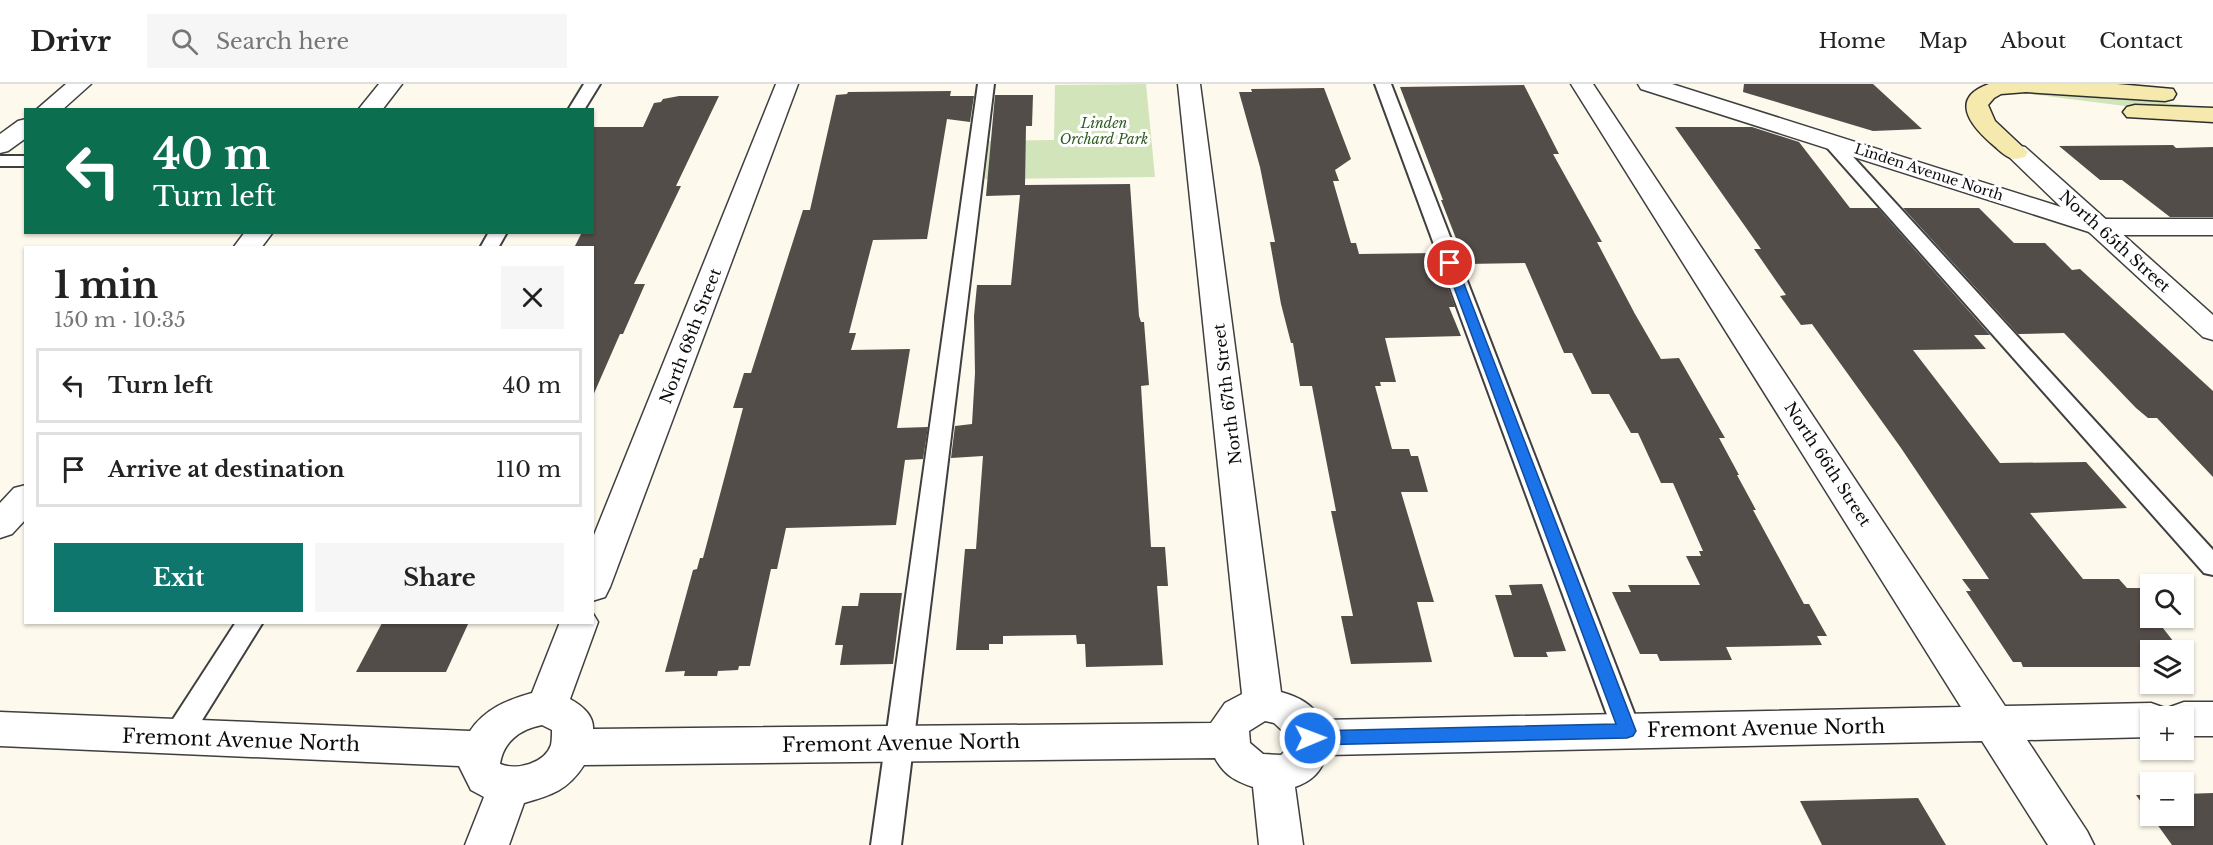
<!DOCTYPE html>
<meta charset="utf-8">
<style>
:root{--surface:#fff;--page:#f6f6f6;--text:#222;--muted:#767676;--line:#e0e0e0;--accent:#0f766e}
body{margin:0;font-family:"Libre Baskerville",serif;background:var(--page);color:var(--text);height:100vh;display:flex;flex-direction:column;font-size:22px;white-space:nowrap}
*{box-sizing:border-box;margin:0}
p{font-size:20px;color:var(--muted)}
.icon{flex:none;width:33px;height:33px;fill:none;stroke:currentColor;stroke-width:2;stroke-linecap:round;stroke-linejoin:round}
.map{position:relative;flex:1;overflow:hidden}
.side{position:absolute;left:24px;top:162px;width:570px;height:378px;display:flex;flex-direction:column;background:var(--surface);border-radius:0px;box-shadow:0 2px 4px #0004}
.side>*{flex:none}
.hud{position:absolute;left:24px;top:24px;width:570px;height:126px;border-radius:0px;box-shadow:0 2px 4px #0004;background:#0b6e4f;color:#fff;overflow:hidden}
.controls{position:absolute;left:2140px;top:490px;display:grid;gap:12px}
.controls a{display:grid;place-items:center;width:54px;height:54px;border-radius:0px;background:var(--surface);box-shadow:0 2px 4px #0004;font-size:30px}
.pin{position:absolute;display:grid;place-items:center;width:51px;height:51px;color:#fff;margin:-26px;border:3px solid #fff;border-radius:50%;box-shadow:0 2px 6px #0007}
.me{position:absolute;width:66px;margin:-33px;rotate:89deg;stroke-linejoin:round;filter:drop-shadow(0 0 4px #0008)}
.turn{display:flex;align-items:center;gap:21px;height:126px;padding:0 30px;font-size:27px}
.turn .icon{width:78px;height:78px;stroke-width:2.5}
.turn b{display:block;font-size:42px;line-height:51px}
.round{display:grid;place-items:center;flex:none;width:63px;height:63px;border-radius:0px;background:var(--page)}
.headline{display:flex;align-items:center;justify-content:space-between;height:102px;padding:0 30px}
h1{font-size:36px;font-weight:700;line-height:45px}
.action{display:flex;gap:12px;margin-top:auto;padding:12px 30px}
.action a{flex:1;height:69px;border-radius:0px;background:var(--accent);color:#fff;font-size:24px;font-weight:700;line-height:69px;text-align:center}
.action a+a{background:var(--page);color:var(--text)}
ul{padding:0;list-style:none}
li{display:flex;align-items:center;gap:18px;height:75px;margin:0 12px 9px;padding:0 18px;border:3px solid var(--line);border-radius:0px}
li div{flex:1}
li b{display:block;font-size:22px}
li em{font-style:normal}
header{display:flex;align-items:center;gap:36px;box-sizing:border-box;height:84px;padding:0 30px;background:var(--surface);border-bottom:2px solid var(--line)}
header strong{font-size:28px}
nav{display:flex;gap:33px;margin-inline-start:auto;font-size:21px}
.search{width:420px;height:54px;background:var(--page);display:flex;align-items:center;gap:15px;box-sizing:border-box;padding:0 21px;border-radius:0px;color:var(--muted);font-size:22px}
.map>svg:first-child{display:block}
.green{fill:#d2e4ba}
.building{fill:#534d49}
.lines{fill:none;stroke-linecap:round;stroke-linejoin:round}
.service-casing{stroke:#3f3f3f;stroke-width:4}
.minor-casing{stroke:#3f3f3f;stroke-width:3}
.tertiary-casing{stroke:#3f3f3f;stroke-width:3}
.secondary-casing{stroke:#2e2e2e;stroke-width:3}
.service{fill:#fff;fill-rule:evenodd}
.minor{fill:#fff;fill-rule:evenodd}
.tertiary{fill:#fff;fill-rule:evenodd}
.secondary{fill:#f6e9ae;fill-rule:evenodd}
.route{fill:#1a73e8;stroke:#114b97;stroke-width:1.5}
.labels{text-anchor:middle;dominant-baseline:central;stroke-width:6;stroke-linejoin:round;paint-order:stroke}
.far-park-label{font-size:14px;font-style:italic;fill:#335c24;stroke:#fff}
.far-street-label{font-size:14px;fill:#0c0c0c;stroke:#fff}
.street-label{font-size:16px;fill:#0c0c0c;stroke:#fff}
.near-street-label{font-size:20px;fill:#0c0c0c;stroke:#fff}
</style>
<header>
<strong>Drivr</strong>
<div class="search"><svg class="icon" aria-label="search" viewBox="0 0 24 24"><circle cx="10" cy="10" r="6"/><path d="M15 15l6 6"/></svg>Search here</div>
<nav><a>Home</a><a>Map</a><a>About</a><a>Contact</a></nav>
</header>
<div class="map">
<svg width="2213" height="761" viewBox="0 0 2213 761">
<rect width="100%" height="100%" fill="#fdf9ed"/>
<g class="green">
<path d="M1146,0L1155,93L985,95L989,57L1054,56L1055,1Z"/>
<path d="M2028,5L2110,11L2212,25L2141,24L2030,10Z"/>
</g>
<g class="building">
<path d="M1744,0H1873L1922,45L1873,47L1743,8Z"/>
<path d="M1524,1L1559,70H1553L1602,158H1597L1635,230L1661,275L1679,274L1725,354H1719L1739,391H1737L1756,426H1753L1804,520H1809L1827,552H1817L1822,561L1726,563L1732,576L1660,577L1657,570H1640L1612,508H1631L1628,501H1700L1686,472H1701L1699,467H1703L1673,399H1661L1638,349H1631L1609,310H1592L1572,269H1564L1525,179L1466,180L1441,116H1443L1400,3Z"/>
<path d="M1324,4L1351,75L1335,86L1339,97H1333L1351,159H1356L1359,170L1435,169L1455,223H1449L1461,252L1385,254L1396,298H1380L1381,302H1375L1392,365H1409L1411,372H1418L1428,408H1401L1434,518H1417L1432,578L1351,580L1341,532H1353L1331,427H1336L1324,365L1312,302H1300L1293,259H1291L1281,220L1270,158H1275L1260,83L1239,8H1252L1251,5Z"/>
<path d="M951,7L950,12H974L970,38L947,35L927,155L873,156L849,249H856L851,266L910,265L897,344L928,343L923,375L905,376L896,441L786,444L777,485H771L750,582H739L738,586L718,587L717,592H684L685,587L665,588L693,486L697,485L700,474H703L743,324H733L744,289H751L803,126H810L836,11L847,10L848,8Z"/>
<path d="M995,11H1033L1032,42H1026L1025,101L1130,100L1139,232L1141,238H1144L1149,301L1141,302L1151,463H1165L1168,502H1157L1163,581L1086,583L1085,560H1077L1076,551L1003,552V560H989V566H956L965,465H976L983,372L951,374L955,342L972,340L975,289L974,232L977,201H1011L1020,111L986,112Z"/>
<path d="M679,12H719L676,102H681L634,200H645L623,250H620L592,314V164H574L582,148H592V43H643L654,19L661,18L663,15Z"/>
<path d="M1675,43H1752L1799,58L1850,124H1878L1990,251H1974L1986,265L1913,266L2000,379L2086,378L2127,424L2030,429L2083,495H2119L2127,504H2151V534H2155L2181,567H2151V583H2023L2021,578H2013L1966,507H1971L1962,495H1989L1901,364L1812,240L1801,241L1780,212L1786,211L1754,165H1761Z"/>
<path d="M2173,61L2176,64L2213,63V133H2170L2122,96H2100L2059,62Z"/>
<path d="M1903,124H1979L2014,159H2045L2072,186L2080,185L2213,307V393L2157,334H2148L2136,324L2064,249L2018,250Z"/>
<path d="M1542,500L1566,567L1546,568L1548,573H1514L1495,511H1512L1509,501Z"/>
<path d="M860,509H902L893,580L840,581L843,561H835L842,522H858Z"/>
<path d="M469,538L446,588H356L382,539Z"/>
<path d="M2213,709V761H2172L2136,711H2151V732H2184V710Z"/>
<path d="M1918,714L1946,761H1822L1800,717Z"/>
</g>
<g class="lines">
<g class="service-casing">
<g id="service">
<path d="M584,0H600L584,26H568Z"/>
<path d="M978,0H994L901,761H871Z"/>
<path d="M1375,0H1391L1641,647L1637,655L1627,659L1617,655L1613,647Z"/>
<path d="M1829,51L1835,53L2213,466V491L2204,489L1823,59L1821,56Z"/>
<rect x="0" y="72" width="26" height="10"/>
<path d="M489,148H507L498,164H480Z"/>
<path d="M236,538H263L186,662L176,666L166,662L162,654L166,646Z"/>
</g>
</g>
<g class="minor-casing">
<g id="minor">
<path d="M66,0H91L62,26H36Z"/>
<path d="M379,0H402L382,26H358Z"/>
<path d="M776,0H798L610,503L605,513L592,517V456Z"/>
<path d="M1178,0H1200L1281,608C1299,613 1312,620 1322,636L1961,623L1571,0H1593L2005,622L2151,619L2165,624L2167,628L2170,623L2184,618H2213V652H2184V633H2151V653L2027,656L2087,747L2094,761H2048L1982,657L1327,671C1320,689 1312,697 1295,703L1303,761H1259L1253,703C1235,697 1224,691 1215,674L584,681C568,706 552,711 524,719L509,761H465L484,713L471,706L459,682L0,662V628L470,647C485,625 507,616 532,609L560,538H592V528L598,538L570,615C581,621 594,631 593,645L1211,639L1225,619L1242,610ZM1265,637L1274,639L1288,652L1289,663L1281,671L1263,670L1250,659L1249,647ZM542,641L552,646C552,650 552,656 551,661C545,679 517,687 500,680C503,658 520,645 542,641Z"/>
<path d="M26,35V54L8,67L0,69V50L18,37Z"/>
<path d="M2099,135H2213V151H2099L2090,149L2086,143L2090,137Z"/>
<path d="M245,148H273L261,164H233Z"/>
<path d="M26,401V435L12,450L0,454V419L14,404Z"/>
</g>
</g>
<g class="tertiary-casing">
<path id="tertiary" d="M1638,0H1672L2061,123L2004,68L2007,63L2016,61L2025,63L2213,231V256L2203,253L2089,148L1641,5Z"/>
</g>
<g class="secondary-casing">
<g id="secondary">
<path d="M1989,0H2117L2173,5L2176,10L2173,15L2165,17L2026,8L2001,10L1994,14L1988,21L1995,37L2028,68L2025,73C2019,74 2016,76 2011,74C2004,72 1997,64 1992,60C1970,41 1949,14 1989,0Z"/>
<path d="M2135,21L2213,24V38L2127,33L2123,28L2127,23Z"/>
</g>
</g>
<use href="#service" class="service"/>
<use href="#minor" class="minor"/>
<use href="#tertiary" class="tertiary"/>
<use href="#secondary" class="secondary"/>
</g>
<path class="route" d="M1450,175L1456,179L1636,647L1633,652L1627,654L1310,661L1304,659L1301,654L1304,649L1310,647L1616,640L1445,179Z"/>
<g class="labels">
<g class="far-park-label">
<text x="1104" y="39">Linden<tspan x="1104" dy="16">Orchard Park</tspan></text>
</g>
<g class="far-street-label">
<text transform="translate(1929 88) rotate(18)">Linden Avenue North</text>
</g>
<g class="street-label">
<text transform="translate(2115 157) rotate(42)">North 65th Street</text>
<text transform="translate(690 252) rotate(-69)">North 68th Street</text>
<text transform="translate(1227 310) rotate(-97)">North 67th Street</text>
<text transform="translate(1828 380) rotate(57)">North 66th Street</text>
</g>
<g class="near-street-label">
<text transform="translate(1766 644) rotate(-1)">Fremont Avenue North</text>
<text transform="translate(241 656) rotate(2)">Fremont Avenue North</text>
<text transform="translate(901 659) rotate(-1)">Fremont Avenue North</text>
</g>
</g>
</svg>
<div class="controls">
<a><svg class="icon" aria-label="search" viewBox="0 0 24 24"><circle cx="10" cy="10" r="6"/><path d="M15 15l6 6"/></svg></a>
<a><svg class="icon" aria-label="layers" viewBox="0 0 24 24"><path d="M12 4l9 5-9 5-9-5zM3 14l9 5 9-5"/></svg></a>
<a>+</a>
<a>−</a>
</div>
<div class="pin" style="left:1450px;top:179px;background:#d93025"><svg class="icon" aria-label="arrive" viewBox="0 0 24 24"><path d="M6 21V4h12l-3 4 3 4H6"/></svg></div>
<svg class="me" style="left:1310px;top:654px" viewBox="-20 -20 40 40"><circle r="17" fill="#1a73e8" stroke="#fff" stroke-width="3"/><path d="M0-11L8 9 0 5-8 9z" fill="#fff"/></svg>
<div class="hud">
<div class="turn"><svg class="icon" aria-label="left" viewBox="0 0 24 24"><path d="M17 20v-9H6M10 6l-5 5 5 5"/></svg><div><b>40 m</b>Turn left</div></div>
</div>
<section class="side">
<div class="headline"><div><h1>1 min</h1><p>150 m · 10:35</p></div><a class="round"><svg class="icon" aria-label="close" viewBox="0 0 24 24"><path d="M6 6l12 12M18 6L6 18"/></svg></a></div>
<ul>
<li><svg class="icon" aria-label="left" viewBox="0 0 24 24"><path d="M17 20v-9H6M10 6l-5 5 5 5"/></svg><div><b>Turn left</b></div><em>40 m</em></li>
<li><svg class="icon" aria-label="arrive" viewBox="0 0 24 24"><path d="M6 21V4h12l-3 4 3 4H6"/></svg><div><b>Arrive at destination</b></div><em>110 m</em></li>
</ul>
<div class="action"><a>Exit</a><a>Share</a></div>
</section>
</div>
